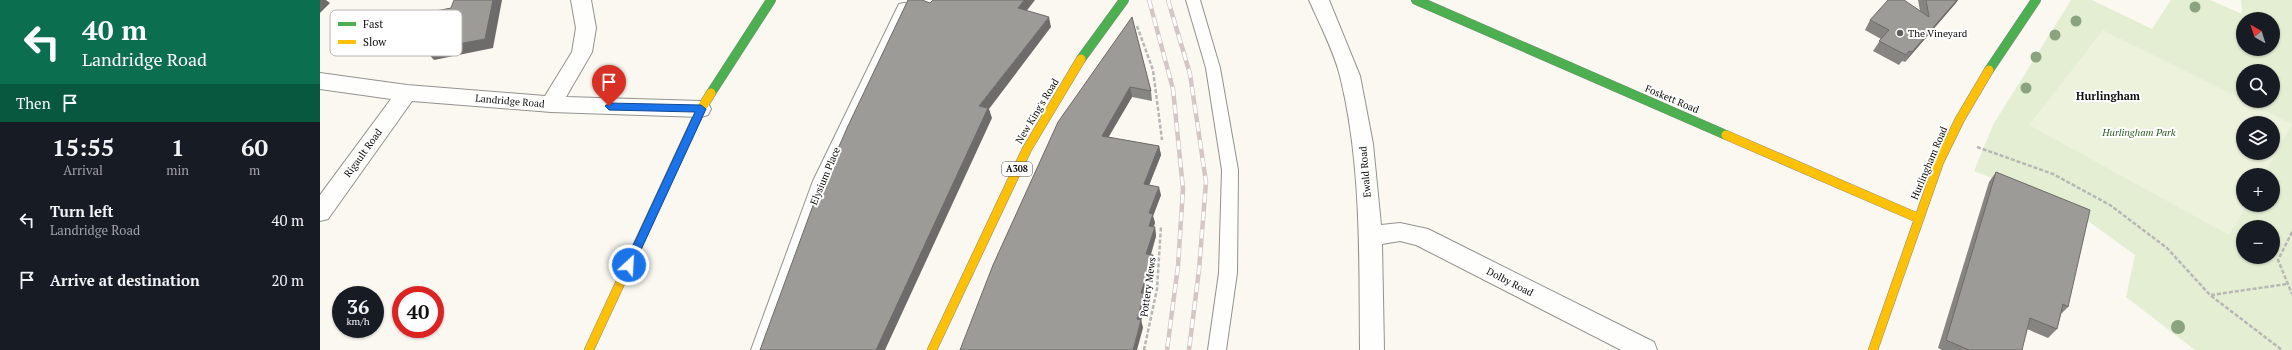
<!DOCTYPE html>
<meta charset="utf-8">
<style>
:root{--surface:#171b24;--page:#242831;--text:#f1f3f6;--muted:#9ea1a6}
body{margin:0;font-family:"PT Serif",serif;background:var(--page);color:var(--text);height:100vh;display:flex;flex-direction:column;font-size:15px;white-space:nowrap}
*{box-sizing:border-box;margin:0}
p{font-size:13px;color:var(--muted)}
.icon{flex:none;width:22px;height:22px;fill:none;stroke:currentColor;stroke-width:2;stroke-linecap:round;stroke-linejoin:round}
.map{position:relative;flex:1;overflow:hidden}
.sheet{display:flex;flex-direction:column;background:var(--surface);width:320px}
.sheet>*{flex:none}
.banner{background:#0b6e4f;color:#fff;overflow:hidden}
.needle{width:26px;rotate:321deg}
.tools{position:absolute;left:1916px;top:12px;display:grid;gap:8px}
.tools a{display:grid;place-items:center;width:44px;height:44px;border-radius:50%;background:var(--surface);box-shadow:0 1px 3px #0004;font-size:20px}
.speed{position:absolute;left:12px;top:286px;display:flex;gap:8px;font-size:20px;font-weight:700;text-align:center}
.speed>*{display:grid;place-content:center;width:52px;height:52px;border-radius:50%;background:var(--surface);box-shadow:0 1px 3px #0004;line-height:1}
.speed small{font-size:10px;font-weight:400}
.speed .limit{border:6px solid #d22;background:#fff;color:#111}
.pin{position:absolute;display:grid;place-items:center;width:34px;height:34px;color:#fff;margin:-41px -17px;border-radius:50% 50% 50% 0;rotate:-45deg;box-shadow:0 0 4px #0007}
.pin .icon{rotate:45deg}
.me{position:absolute;width:44px;margin:-22px;rotate:25deg;stroke-linejoin:round;filter:drop-shadow(0 0 3px #0008)}
.turn{display:flex;align-items:center;gap:14px;height:84px;padding:0 16px;font-size:18px}
.turn .icon{width:52px;height:52px;stroke-width:2.5}
.turn b{display:block;font-size:28px;line-height:34px}
.then{display:flex;align-items:center;height:38px;padding:0 16px;background:#0003;gap:8px;font-size:15px}
.eta{display:flex;justify-content:space-evenly;align-items:center;height:68px;text-align:center}
.eta b{font-size:24px;font-weight:800;line-height:28px}
ul{padding:0;list-style:none}
li{display:flex;align-items:center;gap:12px;height:60px;padding:0 16px}
li div{flex:1}
li b{display:block;font-size:15px}
li em{font-style:normal}
main{display:flex;flex:1;min-height:0}
.map>svg:first-child{display:block}
.green{fill:#e3eed2;fill-rule:evenodd}
.pitch{fill:#edf2dc;fill-rule:evenodd}
.lines{fill:none;stroke-linecap:round;stroke-linejoin:round}
.lane-casing{stroke:#93928f;stroke-width:2}
.street-casing{stroke:#93928f;stroke-width:2}
.fast-casing{stroke:#8a8986;stroke-width:10}
.slow-casing{stroke:#8a8986;stroke-width:10}
.path{stroke:#b7b7b6;stroke-width:2.5;stroke-dasharray:4 2;stroke-linecap:butt}
.lane{fill:#fefefd;fill-rule:evenodd}
.street{fill:#fefefd;fill-rule:evenodd}
.fast{stroke:#4caf50;stroke-width:9}
.slow{stroke:#ffc107;stroke-width:9}
.rail-casing{stroke:#d5c6c6;stroke-width:4.5}
.rail{stroke:#fff;stroke-width:3;stroke-dasharray:9;stroke-linecap:butt}
.tree{fill:#8aa47f}
.wall{fill:#878582}
.shaded-wall{fill:#6e6c6a}
.building{fill:#9d9b97;stroke:#6e6c6a}
.route{fill:#1a73e8;stroke:#114b97}
.poi-dot{fill:#5f5f5c;stroke:#fff;stroke-width:1.5}
.labels{text-anchor:middle;dominant-baseline:central;stroke-width:4;stroke-linejoin:round;paint-order:stroke}
.shield{fill:#fff;stroke:#555;stroke-width:1}
.shield-label{font-size:9px;font-weight:bold;fill:#0c0c0c}
.poi-label{font-size:10px;fill:#0c0c0c;stroke:#fff;text-anchor:start}
.street-label{font-size:10px;fill:#0c0c0c;stroke:#fff}
.park-label{font-size:10px;font-style:italic;fill:#2f5f22;stroke:#fff}
.neighbourhood-label{font-size:11px;font-weight:bold;fill:#0c0c0c;stroke:#fff}
.key{fill:#fff;stroke:#b6b6b6;stroke-width:1}
.key-label{font-size:11px;fill:#0c0c0c}
</style>
<main>
<section class="sheet">
<div class="banner">
<div class="turn"><svg class="icon" aria-label="left" viewBox="0 0 24 24"><path d="M17 20v-9H6M10 6l-5 5 5 5"/></svg><div><b>40 m</b>Landridge Road</div></div>
<div class="then">Then<svg class="icon" aria-label="arrive" viewBox="0 0 24 24"><path d="M6 21V4h12l-3 4 3 4H6"/></svg></div>
</div>
<div class="eta">
<div><b>15:55</b><p>Arrival</p></div>
<div><b>1</b><p>min</p></div>
<div><b>60</b><p>m</p></div>
</div>
<ul>
<li><svg class="icon" aria-label="left" viewBox="0 0 24 24"><path d="M17 20v-9H6M10 6l-5 5 5 5"/></svg><div><b>Turn left</b><p>Landridge Road</p></div><em>40 m</em></li>
<li><svg class="icon" aria-label="arrive" viewBox="0 0 24 24"><path d="M6 21V4h12l-3 4 3 4H6"/></svg><div><b>Arrive at destination</b></div><em>20 m</em></li>
</ul>
</section>
<div class="map">
<svg width="1972" height="350" viewBox="0 0 1972 350">
<rect width="100%" height="100%" fill="#faf8f1"/>
<path class="green" d="M1751,0H1772L1832,29L1851,0H1890L1922,14L1921,0H1972V350H1875L1806,297L1815,255L1753,210L1654,171L1673,125ZM1923,19H1953V49H1923ZM1923,71H1953V101H1923ZM1923,123H1953V153H1923ZM1923,175H1953V205H1923ZM1923,227H1953V257H1923Z"/>
<path class="pitch" d="M1783,30L1972,124L1944,175H1923V205H1927L1909,235L1709,125ZM1923,123H1953V153H1923Z"/>
<g class="lines">
<g class="lane-casing">
<g id="lane">
<path d="M866,0H880L900,68L918,170L917,273L906,350H888L899,273L902,170L886,68Z"/>
<path d="M584,3L589,4L591,8L509,181L449,350H431L493,181L577,8L579,4Z"/>
</g>
</g>
<g class="street-casing">
<g id="street">
<path d="M251,0H271L276,28L272,52L246,97L381,101L388,103L391,109L388,115L381,117L231,112L92,101L8,219L0,221V195L71,99L0,89V73L87,85L225,96L252,52L256,28Z"/>
<path d="M989,0H1009L1040,76L1053,144L1061,225L1080,223L1108,229L1334,342L1337,350H1301L1096,245L1080,241L1062,244L1064,350H1040C1039,259 1042,165 1020,76C1013,49 1000,25 989,0Z"/>
</g>
</g>
<g class="fast-casing">
<g id="fast">
<path d="M1096,0L1406,135"/>
<path d="M761,59L804,0"/>
<path d="M1669,70L1716,0"/>
<path d="M391,93L451,0"/>
</g>
</g>
<g class="slow-casing">
<g id="slow">
<path d="M1406,135L1598,218"/>
<path d="M269,350L381,109L391,93"/>
<path d="M612,350L707,149L761,59"/>
<path d="M1553,350L1619,162L1640,119L1669,70"/>
</g>
</g>
<g class="path">
<path d="M817,26L833,70L842,140"/>
<path d="M1657,147L1733,174L1790,205L1847,248L1890,295L1962,350"/>
<path d="M1972,232L1958,260L1972,294"/>
<path d="M1891,295L1967,284"/>
<path d="M824,350L837,289L841,226"/>
</g>
<use href="#lane" class="lane"/>
<use href="#street" class="street"/>
<use href="#fast" class="fast"/>
<use href="#slow" class="slow"/>
<g class="rail-casing">
<g id="rail">
<path d="M829,0L853,89L863,189L858,266L847,350"/>
<path d="M848,0L870,74L886,182L879,270L869,350"/>
</g>
</g>
<use href="#rail" class="rail"/>
</g>
<g class="tree">
<circle cx="1875" cy="7" r="5.5"/>
<circle cx="1756" cy="21" r="5.5"/>
<circle cx="1735" cy="35" r="5.5"/>
<circle cx="1716" cy="57" r="5.5"/>
<circle cx="1706" cy="88" r="5.5"/>
<circle cx="1858" cy="327" r="7"/>
</g>
<g class="wall">
<path d="M1598,0H1638L1585,62L1582,61L1579,65L1553,51L1561,39L1545,30L1550,20L1600,11Z"/>
<path d="M812,17L831,91L832,101L812,97L788,137L839,146L841,155L829,185L841,195L833,216L835,223L833,227H835L836,236L831,255H833L834,264L825,294L827,301L821,320L823,328L640,350Z"/>
<path d="M1676,172L1748,307L1741,314L1737,329L1728,338L1707,329L1702,350H1622L1618,348L1669,182Z"/>
</g>
<g class="shaded-wall">
<path d="M0,0H6L10,3L0,13Z"/>
<path d="M173,0H182L173,48L114,60L105,50Z"/>
<path d="M704,0H715L701,18L698,8Z"/>
<path d="M1637,0H1638L1636,3L1585,62L1592,52Z"/>
<path d="M729,17L731,27L669,109L672,118L565,350H556L659,106Z"/>
<path d="M810,87L812,97L784,145L782,136Z"/>
<path d="M839,146L841,155L826,193L824,184Z"/>
<path d="M839,187L841,195L833,216L835,223L830,235L829,226V213Z"/>
<path d="M835,227L836,236L828,263L826,254Z"/>
<path d="M833,255L834,264L825,294L827,301L819,328L817,319L821,293Z"/>
<path d="M821,320L823,328L817,350H813Z"/>
</g>
<g class="building">
<path d="M134,0H173L165,39L105,50L116,11L131,8Z"/>
<path d="M588,0H602L610,3L613,0H704L698,8L729,17L659,106L668,108L556,350H440L502,181H504L527,128Z"/>
<path d="M1568,0H1584L1609,17L1606,0H1637L1592,52L1589,51L1586,55L1559,41L1569,30L1550,20Z"/>
<path d="M812,17L831,91L810,87L782,136L839,146L824,184L839,187L829,213L833,214L829,226L835,227L826,254L833,255L821,293H825L817,319L821,320L813,350H640L673,265L738,122Z"/>
<path d="M1676,172L1770,210L1748,307L1743,304L1737,329L1710,318L1702,350H1649L1626,340Z"/>
</g>
<path class="route" d="M289,103L381,105L386,109L314,265L309,269L304,265L375,112L289,110L285,106Z"/>
<circle class="poi-dot" cx="1580" cy="33" r="4"/>
<g class="labels">
<rect class="shield" x="682" y="162" width="30" height="14" rx="3"/>
<g class="shield-label">
<text x="697" y="169">A308</text>
</g>
<g class="poi-label">
<text x="1588" y="33">The Vineyard</text>
</g>
<g class="street-label">
<text transform="translate(1352 99) rotate(23)">Foskett Road</text>
<text transform="translate(190 101) rotate(5)">Landridge Road</text>
<text transform="translate(717 111) rotate(-59)">New King's Road</text>
<text transform="translate(43 153) rotate(-54)">Rigault Road</text>
<text transform="translate(1609 163) rotate(-67)">Hurlingham Road</text>
<text transform="translate(1045 172) rotate(-95)">Ewald Road</text>
<text transform="translate(505 176) rotate(-67)">Elysium Place</text>
<text transform="translate(1190 282) rotate(27)">Dolby Road</text>
<text transform="translate(828 287) rotate(-82)">Pottery Mews</text>
</g>
<g class="park-label">
<text x="1819" y="132">Hurlingham Park</text>
</g>
<g class="neighbourhood-label">
<text x="1788" y="96">Hurlingham</text>
</g>
</g>
<rect x="10" y="10" width="132" height="46" rx="6" class="key"/>
<rect x="18" y="22" width="18" height="4" fill="#4caf50"/>
<rect x="18" y="40" width="18" height="4" fill="#ffc107"/>
<g class="key-label">
<text x="43" y="28">Fast</text>
<text x="43" y="46">Slow</text>
</g>
</svg>
<div class="tools">
<a><svg class="needle" viewBox="-14 -14 28 28"><path d="M0-13l5 13h-10z" fill="#e53935"/><path d="M0 13l5-13h-10z" fill="#9ea1a6"/></svg></a>
<a><svg class="icon" aria-label="search" viewBox="0 0 24 24"><circle cx="10" cy="10" r="6"/><path d="M15 15l6 6"/></svg></a>
<a><svg class="icon" aria-label="layers" viewBox="0 0 24 24"><path d="M12 4l9 5-9 5-9-5zM3 14l9 5 9-5"/></svg></a>
<a>+</a>
<a>−</a>
</div>
<div class="speed"><div>36<small>km/h</small></div><div class="limit">40</div></div>
<div class="pin" style="left:289px;top:106px;background:#d93025"><svg class="icon" aria-label="arrive" viewBox="0 0 24 24"><path d="M6 21V4h12l-3 4 3 4H6"/></svg></div>
<svg class="me" style="left:309px;top:265px" viewBox="-20 -20 40 40"><circle r="17" fill="#1a73e8" stroke="#fff" stroke-width="3"/><path d="M0-11L8 9 0 5-8 9z" fill="#fff"/></svg>
</div>
</main>
